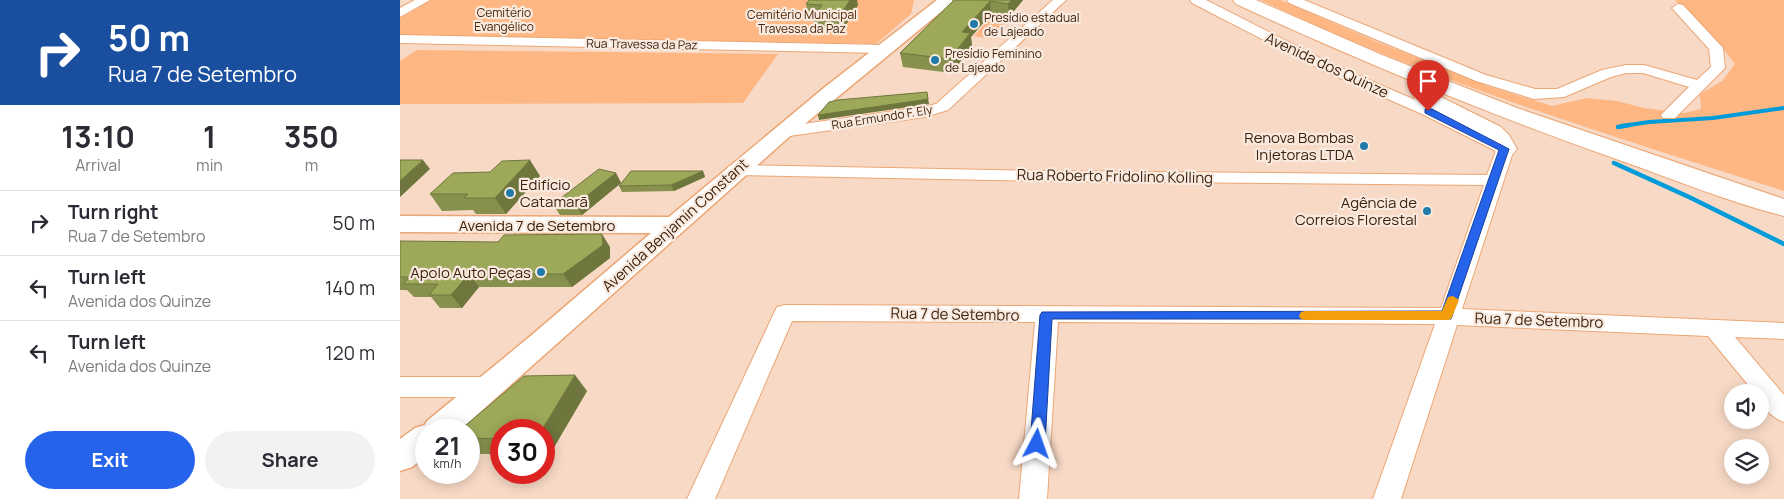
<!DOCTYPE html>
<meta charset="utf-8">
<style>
:root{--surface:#fff;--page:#f2f2f3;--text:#2b2b33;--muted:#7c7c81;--line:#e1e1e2;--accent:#2563eb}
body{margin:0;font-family:Manrope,sans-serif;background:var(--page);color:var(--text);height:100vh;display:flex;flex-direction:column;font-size:19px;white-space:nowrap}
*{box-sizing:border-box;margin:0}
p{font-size:16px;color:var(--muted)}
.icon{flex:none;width:28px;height:28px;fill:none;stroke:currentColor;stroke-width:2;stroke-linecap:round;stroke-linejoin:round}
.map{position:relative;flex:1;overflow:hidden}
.details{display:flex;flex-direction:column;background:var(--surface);width:400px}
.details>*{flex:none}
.guide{background:#1a4fa0;color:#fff;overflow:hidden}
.fabs{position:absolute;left:1324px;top:384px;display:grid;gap:10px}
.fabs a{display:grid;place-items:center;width:45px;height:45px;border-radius:50%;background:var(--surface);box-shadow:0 2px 12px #0003;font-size:25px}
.speed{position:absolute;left:15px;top:419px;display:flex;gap:10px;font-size:25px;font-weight:700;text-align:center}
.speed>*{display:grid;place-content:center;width:65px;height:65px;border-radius:50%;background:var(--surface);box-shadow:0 2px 12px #0003;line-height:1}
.speed small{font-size:12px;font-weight:400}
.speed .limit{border:8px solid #d22;background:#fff;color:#111}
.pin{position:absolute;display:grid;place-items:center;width:42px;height:42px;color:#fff;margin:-51px -21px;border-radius:50% 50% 50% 0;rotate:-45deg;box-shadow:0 0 5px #0007}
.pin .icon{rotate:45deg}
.me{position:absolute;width:55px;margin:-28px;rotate:4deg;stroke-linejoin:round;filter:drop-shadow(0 0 4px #0008)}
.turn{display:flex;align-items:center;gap:18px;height:105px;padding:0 25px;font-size:22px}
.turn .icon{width:65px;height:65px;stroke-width:2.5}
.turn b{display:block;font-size:35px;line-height:42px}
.eta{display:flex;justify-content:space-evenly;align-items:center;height:85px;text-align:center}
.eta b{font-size:30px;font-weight:700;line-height:35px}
.primary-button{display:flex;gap:10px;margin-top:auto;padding:10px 25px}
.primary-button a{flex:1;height:58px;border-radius:30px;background:var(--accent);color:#fff;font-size:20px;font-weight:700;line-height:58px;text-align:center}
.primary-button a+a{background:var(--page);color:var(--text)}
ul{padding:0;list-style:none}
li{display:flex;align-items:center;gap:15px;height:65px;padding:0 25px;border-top:1px solid var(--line)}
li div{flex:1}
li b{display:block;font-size:19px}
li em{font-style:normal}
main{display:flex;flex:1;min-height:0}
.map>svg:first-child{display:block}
.green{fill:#feb682}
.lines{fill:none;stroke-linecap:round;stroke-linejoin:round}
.stream-far1{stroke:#009bd9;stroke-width:4}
.stream{stroke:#009bd9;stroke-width:4.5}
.minor-casing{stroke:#eca674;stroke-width:2}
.major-casing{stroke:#eca674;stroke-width:3}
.highway-casing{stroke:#eca674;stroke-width:2}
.minor{fill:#fff;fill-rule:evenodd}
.major{fill:#fff;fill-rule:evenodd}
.highway{fill:#fff;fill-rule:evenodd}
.wall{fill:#87914d}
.shaded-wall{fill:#6e763e}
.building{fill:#9da959;stroke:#6e763e}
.route{fill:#2563eb;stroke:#184099}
.slow{fill:#f59e0b}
.poi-dot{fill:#207ba9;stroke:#f9eae0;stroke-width:2}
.labels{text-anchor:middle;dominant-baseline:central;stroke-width:4.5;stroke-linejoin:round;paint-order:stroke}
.far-park-label{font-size:12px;fill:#492506;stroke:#f9eae0}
.far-poi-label{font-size:12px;fill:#3d220d;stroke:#f9eae0;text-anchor:start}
.far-street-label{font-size:12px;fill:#3d220d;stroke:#f9eae0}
.street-label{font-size:15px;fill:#3d220d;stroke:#f9eae0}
.poi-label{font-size:15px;fill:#3d220d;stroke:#f9eae0;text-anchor:end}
</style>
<main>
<section class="details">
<div class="guide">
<div class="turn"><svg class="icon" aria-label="right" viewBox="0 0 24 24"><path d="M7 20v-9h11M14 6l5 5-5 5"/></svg><div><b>50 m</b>Rua 7 de Setembro</div></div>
</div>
<div class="eta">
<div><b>13:10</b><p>Arrival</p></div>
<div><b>1</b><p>min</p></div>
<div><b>350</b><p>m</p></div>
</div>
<ul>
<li><svg class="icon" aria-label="right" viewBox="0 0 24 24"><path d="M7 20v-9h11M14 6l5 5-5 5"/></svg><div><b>Turn right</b><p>Rua 7 de Setembro</p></div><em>50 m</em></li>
<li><svg class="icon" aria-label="left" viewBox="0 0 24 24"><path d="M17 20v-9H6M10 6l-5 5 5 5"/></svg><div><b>Turn left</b><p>Avenida dos Quinze</p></div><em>140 m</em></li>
<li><svg class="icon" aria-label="left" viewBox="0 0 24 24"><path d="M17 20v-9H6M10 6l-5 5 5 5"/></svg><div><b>Turn left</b><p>Avenida dos Quinze</p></div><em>120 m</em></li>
</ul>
<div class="primary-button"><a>Exit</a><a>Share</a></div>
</section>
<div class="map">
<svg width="1384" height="499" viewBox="0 0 1384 499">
<rect width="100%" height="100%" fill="#f7d9c5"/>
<g class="green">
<path d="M30,0H514L511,14L476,44L0,35V18Z"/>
<path d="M861,0H880L975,41L1088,86L1152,106L1187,98L1217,101L1244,108L1284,113L1301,109L1300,94L1322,81L1335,64L1321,46L1275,0H1384V191C1207,134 1029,81 861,0Z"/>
<path d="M589,19L606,21L591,39L574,36Z"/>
<path d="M17,50L378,54L343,103L0,104V61Z"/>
</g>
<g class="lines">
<path class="stream-far1" d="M1222,126L1249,122L1313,118L1384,108"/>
<g class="stream">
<path d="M1218,127L1230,125"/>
<path d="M1214,163L1289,197L1384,244"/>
</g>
<g class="minor-casing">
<g id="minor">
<path d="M15,0H30L0,17V8Z"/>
<path d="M653,0H666L548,110L525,117L382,137L376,136L374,132L376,128L382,127L523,107L536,104Z"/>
<path d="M790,0H806L934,65L1034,108L1111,145L1114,149L1062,309L1384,323V339L1335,337L1384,395V422C1372,418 1360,406 1360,392H1354L1308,336L1057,325L1001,499H973L1035,324L658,322L647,499H619L635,322L392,321L315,499H287L374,313L377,307L385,305L1041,308L1084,185L647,181L335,175L329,174L326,170L329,166L335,165L647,171L1087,175L1096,151L1022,114L924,71L792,3Z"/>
<path d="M887,0H904L1086,75L1135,89H1157L1202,70L1226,65H1244L1297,80L1311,67L1309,49L1272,8L1278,4L1283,5L1323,48L1325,68L1275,118H1263L1261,115L1289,87L1243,73H1226L1211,77L1164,97L1134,99L1076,81L889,3Z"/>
<path d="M0,35L484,45L489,46L491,49L489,52L484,53L0,43Z"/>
<path d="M0,377H91L100,380L103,387L100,394L91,397H0Z"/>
</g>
</g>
<g class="major-casing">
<path id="major" d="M537,0H552L553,2L389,137L60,430H26V456L12,467L0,471V439L15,428L25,425L27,421L127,339L251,233L0,232V216L269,217L425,87Z"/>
</g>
<g class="highway-casing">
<g id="highway">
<path d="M833,0H856L982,55L1117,108L1384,199V216C1328,202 1273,179 1219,160C1089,114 961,62 836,4Z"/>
<path d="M1025,92L1033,93L1101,127L1109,135L1117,149L1113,154L1105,156L1097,154L1085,137L1017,103L1014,98L1017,93Z"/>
</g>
</g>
<use href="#minor" class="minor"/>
<use href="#major" class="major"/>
<use href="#highway" class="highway"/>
</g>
<g class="wall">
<path d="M554,0H623L609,17L591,14L571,37L572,46L552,73L503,67L500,53Z"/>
<path d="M406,4L458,5L442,31L417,30L413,18H409Z"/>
<path d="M303,171L305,177L274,191L222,192L219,186Z"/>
<path d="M216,173L221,183L182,215H160L153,204Z"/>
<path d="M140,176L106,214H76L73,210L42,211L30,194Z"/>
<path d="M0,241L210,247V258L172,287H79L62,308H40L31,297H14L7,290H0Z"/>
<path d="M187,391L150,454H144V430H101V454H69V430Z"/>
</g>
<g class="shaded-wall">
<path d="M450,0H457L458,5L442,31L439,17Z"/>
<path d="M612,0H623L609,17L608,4Z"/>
<path d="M590,1L591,14L571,37L572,46L552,73L550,59L562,32Z"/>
<path d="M527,92L529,104L523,105L419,120L418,115Z"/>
<path d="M23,160L30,169L0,197V181Z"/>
<path d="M130,160L140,176L106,214L95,198Z"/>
<path d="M303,171L305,177L274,191L271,185Z"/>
<path d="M216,173L221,183L182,215L176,204Z"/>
<path d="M202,234L210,247V258L172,287L163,274Z"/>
<path d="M69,274L79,287L62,308L51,295Z"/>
<path d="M175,375L187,391L150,454L144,447V430H142Z"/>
</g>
<g class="building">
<path d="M409,0H450L439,17H413L422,5L406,4Z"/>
<path d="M554,0H612L608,4L590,1L562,32L570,33L550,59L500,53Z"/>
<path d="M527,92L528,99L522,100L418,115L429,102L438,100Z"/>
<path d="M0,160H23L0,181Z"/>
<path d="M130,160L95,198H64L68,194H30L53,173L90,172L102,161Z"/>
<path d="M199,169L216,173L176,204H153Z"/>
<path d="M231,171H303L271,185L219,186Z"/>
<path d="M202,234L203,245L163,274H69L51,295H29L38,284H3L10,277H0V241L98,242L104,235Z"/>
<path d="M175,375L142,430H101V439L69,438V430H60L124,376Z"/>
</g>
<path class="route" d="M1025,109H1032L1109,149L1051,319H652L645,444L643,448L637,450L632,448L630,444L640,315L642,312L1042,311L1099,150L1025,113Z"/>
<path class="slow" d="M1053,296L1059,300L1051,319L1047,320H905L901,319L899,316L901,312L905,311H1042L1048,297Z"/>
<g class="poi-dot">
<circle cx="574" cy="24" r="5"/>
<circle cx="535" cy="60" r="5"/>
<circle cx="964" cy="146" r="5"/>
<circle cx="110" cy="193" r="5"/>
<circle cx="1027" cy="211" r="5"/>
<circle cx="141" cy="272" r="5"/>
</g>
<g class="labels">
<g class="far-park-label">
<text x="104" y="12">Cemitério<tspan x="104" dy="14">Evangélico</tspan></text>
<text x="402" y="14">Cemitério Municipal<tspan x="402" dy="14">Travessa da Paz</tspan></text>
</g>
<g class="far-poi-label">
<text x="584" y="17">Presídio estadual<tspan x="584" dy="14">de Lajeado</tspan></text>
<text x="545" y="53">Presídio Feminino<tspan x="545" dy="14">de Lajeado</tspan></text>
</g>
<g class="far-street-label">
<text transform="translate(242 44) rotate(1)">Rua Travessa da Paz</text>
<text transform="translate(482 117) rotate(-9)">Rua Ermundo F. Ely</text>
</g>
<g class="street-label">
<text transform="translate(927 65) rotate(25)">Avenida dos Quinze</text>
<text transform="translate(715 176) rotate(1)">Rua Roberto Fridolino Kolling</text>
<text x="137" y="225">Avenida 7 de Setembro</text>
<text transform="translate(275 225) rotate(-42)">Avenida Benjamin Constant</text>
<text transform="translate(555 314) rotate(1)">Rua 7 de Setembro</text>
<text transform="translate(1139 320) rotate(2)">Rua 7 de Setembro</text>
</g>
<g class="poi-label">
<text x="954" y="137">Renova Bombas<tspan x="954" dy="17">Injetoras LTDA</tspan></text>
<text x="120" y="184" text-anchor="start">Edifício<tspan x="120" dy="17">Catamarã</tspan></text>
<text x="1017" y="202">Agência de<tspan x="1017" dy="17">Correios Florestal</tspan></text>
<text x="131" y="272">Apolo Auto Peças</text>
</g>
</g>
</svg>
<div class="fabs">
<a><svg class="icon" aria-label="sound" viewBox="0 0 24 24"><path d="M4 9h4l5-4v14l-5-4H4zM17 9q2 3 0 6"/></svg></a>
<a><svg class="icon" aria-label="layers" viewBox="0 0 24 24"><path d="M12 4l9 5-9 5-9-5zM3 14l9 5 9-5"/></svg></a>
</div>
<div class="speed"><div>21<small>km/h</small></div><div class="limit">30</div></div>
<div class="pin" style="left:1028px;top:111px;background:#d93025"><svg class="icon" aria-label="arrive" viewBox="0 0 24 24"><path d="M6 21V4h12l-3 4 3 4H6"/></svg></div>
<svg class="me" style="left:637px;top:444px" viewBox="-20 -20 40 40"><path d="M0-17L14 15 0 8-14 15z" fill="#2563eb" stroke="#fff" stroke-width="4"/></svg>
</div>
</main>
